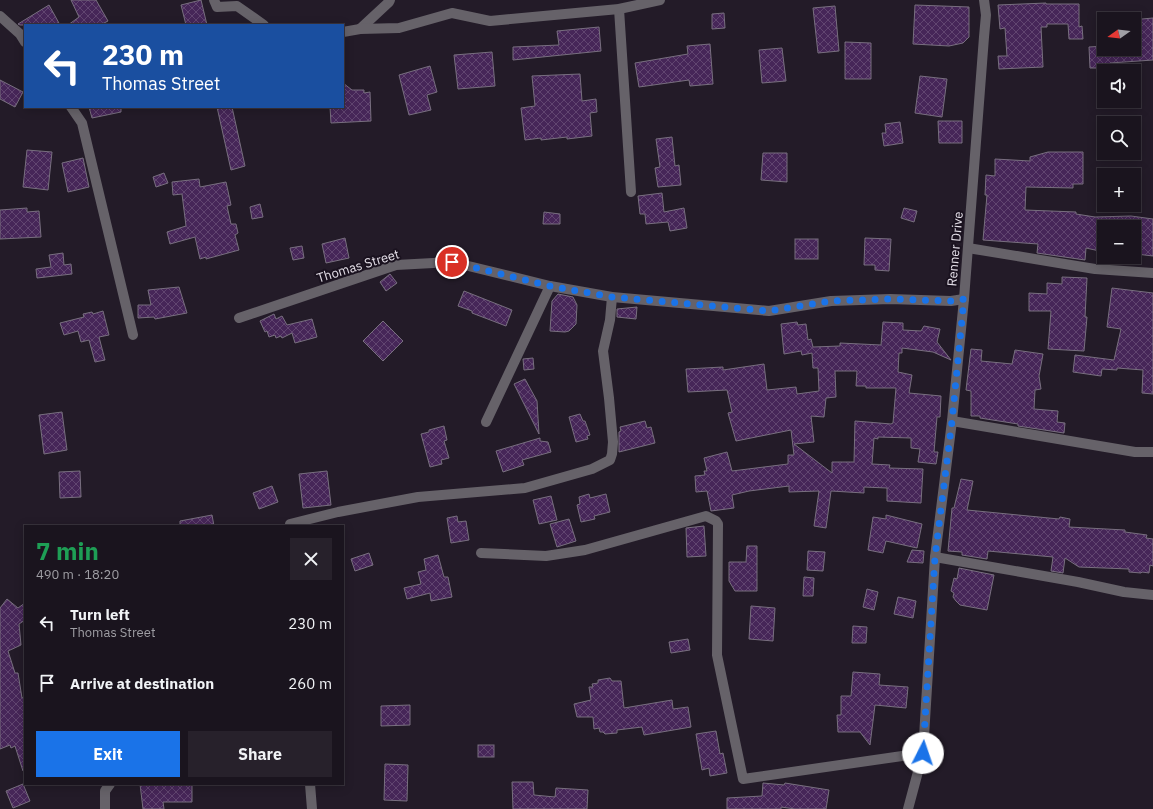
<!DOCTYPE html>
<meta charset="utf-8">
<style>
:root{--surface:#1a141e;--page:#27212b;--text:#f1f3f6;--muted:#9f9ea4;--line:#38333c;--accent:#1a73e8}
body{margin:0;font-family:"IBM Plex Sans",sans-serif;background:var(--page);color:var(--text);height:100vh;display:flex;flex-direction:column;font-size:15px;white-space:nowrap}
*{box-sizing:border-box;margin:0}
p{font-size:13px;color:var(--muted)}
.icon{flex:none;width:22px;height:22px;fill:none;stroke:currentColor;stroke-width:2;stroke-linecap:round;stroke-linejoin:round}
.map{position:relative;flex:1;overflow:hidden}
.sheet{position:absolute;left:24px;top:525px;width:320px;height:260px;display:flex;flex-direction:column;background:var(--surface);border-radius:0px;box-shadow:0 2px 10px #0003,0 0 0 1px var(--line)}
.sheet>*{flex:none}
.top-card{position:absolute;left:24px;top:24px;width:320px;height:84px;border-radius:0px;box-shadow:0 2px 10px #0003,0 0 0 1px var(--line);background:#1a4fa0;color:#fff;overflow:hidden}
.needle{width:26px;rotate:256deg}
.buttons{position:absolute;left:1097px;top:12px;display:grid;gap:8px}
.buttons a{display:grid;place-items:center;width:44px;height:44px;border-radius:0px;background:var(--surface);box-shadow:0 2px 10px #0003,0 0 0 1px var(--line);font-size:20px}
.pin{position:absolute;display:grid;place-items:center;width:34px;height:34px;color:#fff;margin:-17px;border:2px solid #fff;border-radius:50%;box-shadow:0 1px 4px #0007}
.me{position:absolute;width:44px;margin:-22px;rotate:4deg;stroke-linejoin:round;filter:drop-shadow(0 0 3px #0008)}
.turn{display:flex;align-items:center;gap:14px;height:84px;padding:0 12px;font-size:18px}
.turn .icon{width:52px;height:52px;stroke-width:2.5}
.turn b{display:block;font-size:28px;line-height:34px}
.round{display:grid;place-items:center;flex:none;width:42px;height:42px;border-radius:0px;background:var(--page)}
.summary{display:flex;align-items:center;justify-content:space-between;height:68px;padding:0 12px}
h1{font-size:24px;font-weight:700;line-height:30px;color:#1e9e55}
.primary-button{display:flex;gap:8px;margin-top:auto;padding:8px 12px}
.primary-button a{flex:1;height:46px;border-radius:0px;background:var(--accent);color:#fff;font-size:16px;font-weight:700;line-height:46px;text-align:center}
.primary-button a+a{background:var(--page);color:var(--text)}
ul{padding:0;list-style:none}
li{display:flex;align-items:center;gap:12px;height:60px;padding:0 12px}
li div{flex:1}
li b{display:block;font-size:15px}
li em{font-style:normal}
.map>svg:first-child{display:block}
.building{fill:url(#building-cross-hatch);stroke:#786f7f;fill-rule:evenodd}
.lines{fill:none;stroke-linecap:round;stroke-linejoin:round}
.minor{stroke:#666269;stroke-width:10}
.route{stroke:#1a73e8;stroke-width:7;stroke-dasharray:0 12.6}
.labels{text-anchor:middle;dominant-baseline:central;stroke-width:4;stroke-linejoin:round;paint-order:stroke}
.street-label{font-size:13px;fill:#e5e0e9;stroke:#1a121f}
</style>
<div class="map">
<svg width="1153" height="809" viewBox="0 0 1153 809">
<defs>
<pattern id="building-cross-hatch" width="8" height="8" patternUnits="userSpaceOnUse"><rect width="8" height="8" fill="#462658"/><path d="M0 0l8 8M0 8l8-8" fill="none" stroke="#614570"/></pattern>
</defs>
<rect width="100%" height="100%" fill="#231b28"/>
<g class="building">
<path d="M71,0H96L108,21L100,25H68L79,17Z"/>
<path d="M201,0L207,25H186L181,5Z"/>
<path d="M1046,3V4H1079V27L1082,26L1083,39H1069L1068,24H1047V27H1041L1043,67L999,69L998,56H1007L1005,28L1000,29L998,5Z"/>
<path d="M49,5L60,25H20L18,24Z"/>
<path d="M915,5L969,7V37L963,43L949,46L913,44Z"/>
<path d="M835,6L839,51L818,53L813,8Z"/>
<path d="M724,13L725,28L712,29V14Z"/>
<path d="M1153,18V60L1110,63V68H1090L1089,47L1104,46V49H1134V26L1142,19Z"/>
<path d="M599,27L601,51L513,60V47L559,45L557,31Z"/>
<path d="M845,42L871,43V79H845Z"/>
<path d="M710,44L713,84L690,86L689,80L639,87L635,63L688,54L687,46Z"/>
<path d="M782,48L786,81L762,83L759,50Z"/>
<path d="M492,52L495,86L458,89L454,55Z"/>
<path d="M430,66L437,92L427,95L431,110L409,115L399,75Z"/>
<path d="M580,74L582,101L596,99L597,112L590,113L592,136L567,139V137L541,140V138L525,140L521,108L535,106L532,76Z"/>
<path d="M920,76L947,79L942,117L915,113Z"/>
<path d="M0,80L23,92L15,107L0,99Z"/>
<path d="M343,83L352,90H364V93L370,92L371,121L331,123L330,107H343Z"/>
<path d="M89,107H121V112L92,118Z"/>
<path d="M217,107H232L245,166L231,170Z"/>
<path d="M938,121H962V143H939Z"/>
<path d="M900,122L903,143L884,146L882,133H886L885,124Z"/>
<path d="M672,137L675,166L679,165L681,185L658,187L655,168L660,167L656,139Z"/>
<path d="M27,150L52,152L48,190L23,187Z"/>
<path d="M1048,152H1083V184H1073V188L1026,187L1025,210L1076,212V214L1095,217L1131,216L1153,219V256L1136,254L1139,227H1104V252L1086,248L1085,260L1037,253L1038,244L983,240L987,195H985L986,175L995,176V159L1030,161V157Z"/>
<path d="M763,153H787V182L761,180Z"/>
<path d="M83,158L89,187L68,192L62,163Z"/>
<path d="M164,173L168,183L156,187L153,177Z"/>
<path d="M199,179L200,187L226,182L231,205L227,206L231,224H236L238,233L235,235L239,250L206,259V257L200,259L195,237L170,244L167,232L186,226L182,194L173,195L172,182Z"/>
<path d="M662,193L664,212L684,208L687,228L670,231L668,222L646,224L645,214H640L638,196Z"/>
<path d="M260,204L263,217L252,219L250,207Z"/>
<path d="M27,208V212L39,211L41,237L0,239V210Z"/>
<path d="M904,208L917,211L914,222L901,218Z"/>
<path d="M544,212L560,214V224H543Z"/>
<path d="M345,238L349,258L326,263L322,244Z"/>
<path d="M865,238L891,239L889,271L875,270V265H864Z"/>
<rect x="795" y="239" width="23" height="20"/>
<path d="M302,246L304,258L293,260L290,248Z"/>
<path d="M63,253L64,265L71,264L72,274L37,278L36,269L51,267L49,255Z"/>
<path d="M390,274L397,283L386,291L380,282Z"/>
<path d="M1062,277L1087,278L1085,317H1087L1084,351L1048,349L1051,311H1029V293L1047,294V283L1062,284Z"/>
<path d="M179,287L187,313L155,319L154,317L138,318V305H151L148,290Z"/>
<path d="M1112,288L1153,293V394L1142,393L1143,370L1117,368V370L1102,369L1101,376L1073,372L1075,355L1114,360L1121,329L1107,327Z"/>
<path d="M464,291L512,310L506,326L472,313V311L458,306Z"/>
<path d="M558,294L573,297L577,305L576,324L569,331L565,332L550,331L552,301Z"/>
<path d="M637,307L636,319L617,317V309Z"/>
<path d="M103,311L109,335L99,337L105,360L95,362L89,340L81,342L78,331L64,335L60,323L84,317L83,314L92,312L93,314Z"/>
<path d="M274,314L276,319L282,316L287,325L312,319L317,337L295,343L292,333L282,338L281,336L276,338L275,335L269,337L267,331L265,332L260,321Z"/>
<path d="M383,321L403,341L383,361L363,341Z"/>
<path d="M797,322L798,325L806,324L808,340L811,339L813,347L840,346V343L881,345L883,322L903,323V330L921,331L924,326L940,329L937,342L951,360L933,352L902,348V353H899L898,372L912,375L909,393L941,396L940,417H937L934,452H938L936,464L918,462L920,449L911,448V438L878,437V439L874,438L872,464L890,465L889,468L923,469L921,503L887,501V488L864,487V493L831,491L826,528L814,526L819,491L789,492V486L749,491L732,495L734,508L711,511L707,491L696,492L695,476L705,475L704,471H707L704,458L727,452L732,471L788,464V455H794L791,430L736,441L728,413L732,412L727,390L688,392L686,369L723,367V370L764,364L767,390L796,387L797,394L819,391L818,368H813L812,353L802,355L801,351L784,354L781,324ZM835,371H857L856,386H866V388H896L893,423L891,424L855,421L854,462H832V473L794,444L814,442L811,416L824,417L826,398L836,397Z"/>
<path d="M971,349L982,350L981,361L1012,364L1015,350L1043,354L1039,376L1041,389L1035,390L1034,409L1058,411L1057,422L1065,423L1064,433L1018,426V424L980,418V416H971V391L966,390Z"/>
<path d="M533,358L534,369L524,370L523,359Z"/>
<path d="M525,379L537,401L539,434L514,384Z"/>
<path d="M62,412L67,450L44,454L39,415Z"/>
<path d="M580,414L583,421H585L590,435L587,436L588,439L576,442L569,417Z"/>
<path d="M645,421L647,428L651,427L655,443L619,452V432L621,431L620,427Z"/>
<path d="M444,426L447,440L444,441L449,458L441,460L442,464L430,467L421,434L429,432V430Z"/>
<path d="M540,438V441L548,442L551,452L522,460L524,465L503,472L496,451Z"/>
<path d="M80,471L81,497L60,498L59,472Z"/>
<path d="M327,471L331,505L303,508L299,474Z"/>
<path d="M961,479L973,481L967,510L1059,519L1060,517L1070,519L1069,527L1125,530V532L1147,535L1146,538L1153,539V566L1150,565L1149,573L1142,572L1141,573L1129,572V569L1079,567L1065,558L1063,573L1051,571L1053,557L988,551L987,559L962,555V552L948,551L952,508H954Z"/>
<path d="M272,486L278,502L259,509L253,493Z"/>
<path d="M589,494L590,498L606,494L610,512L594,516L595,519L581,522L577,505L580,504L579,497Z"/>
<path d="M551,496L557,520L539,524L533,500Z"/>
<path d="M212,515L214,526H180V521Z"/>
<path d="M886,515L922,524L917,548L886,541L883,553L868,550L873,517L886,519Z"/>
<path d="M457,516L458,522L466,521L469,540L451,543L447,518Z"/>
<path d="M569,519L576,541L557,547L550,524Z"/>
<path d="M704,526L706,556L687,557L686,528Z"/>
<path d="M747,546H757V591H735L729,581V562H746Z"/>
<path d="M912,550L924,551L923,563L907,562Z"/>
<path d="M808,551L825,552L823,571L807,570Z"/>
<path d="M369,553L373,565L355,571L351,559Z"/>
<path d="M438,555L444,577H448L452,597L431,601L430,593L407,599L404,588L421,584L418,572L426,570L424,559Z"/>
<path d="M959,568L994,575L987,610L960,605L956,601L953,597L954,593L951,591L954,578L957,579Z"/>
<path d="M804,577L814,578L813,596H803Z"/>
<path d="M867,589L878,592L874,610L863,607Z"/>
<path d="M898,597L916,601L913,618L894,614Z"/>
<path d="M7,599L18,608L25,603V620L19,624L21,645L8,651L15,673H18L22,698L25,697V771H23L15,746L11,748L10,745L0,749V608Z"/>
<path d="M751,606L775,608L773,641L749,639Z"/>
<path d="M853,626L867,627L866,643H852Z"/>
<path d="M688,639L690,650L671,653L669,642Z"/>
<path d="M853,672L880,674L879,685L908,687L906,708L875,705L870,745L860,732H838L837,715H841V696H851Z"/>
<path d="M610,678L612,681H621L624,708L672,700L673,709L688,707L691,727L644,735L642,727L617,730V733L605,734L603,732H600L599,728L594,729L593,717H577L574,704L591,700L589,687H593L592,684L598,683V680Z"/>
<path d="M410,705V725L381,726V706Z"/>
<path d="M716,731L720,754L723,753L727,773L710,776L709,768L702,770L696,734Z"/>
<rect x="478" y="745" width="16" height="12"/>
<path d="M385,764L408,765L407,801L384,800Z"/>
<path d="M512,782H533L534,795L555,797L556,788L588,790L587,809H513Z"/>
<path d="M763,783L784,785L785,783L829,790L826,809H795L781,807V809H727V798L762,796Z"/>
<path d="M23,784L30,801L13,808L6,791Z"/>
<path d="M140,784H192V802H163L164,809H143Z"/>
</g>
<g class="lines">
<g class="minor">
<path d="M214,0L217,7L237,6L264,25"/>
<path d="M619,9L631,192"/>
<path d="M0,16L20,34L25,42"/>
<path d="M360,29L389,2L390,0"/>
<path d="M343,32L360,29L399,28L452,13L490,21L619,9L660,0"/>
<path d="M71,107L82,123L133,335"/>
<path d="M968,248L1095,269L1153,273"/>
<path d="M239,318L396,265L452,262L550,286L612,297L769,311L831,301L890,299L951,301L964,299"/>
<path d="M952,421L1135,452H1153"/>
<path d="M486,422L550,286"/>
<path d="M290,524L338,512L418,497L525,488L592,469L610,460L612,454L613,442L609,398L603,351L610,320L612,297"/>
<path d="M481,553L546,556L585,550L706,516L716,521L718,524L717,655L743,779L923,753"/>
<path d="M935,557L1078,582L1124,592L1153,595"/>
<path d="M310,784L312,809"/>
<path d="M105,809V791L110,784"/>
<path d="M908,809L923,753L935,557L952,421L964,299L984,37L986,15L984,0"/>
</g>
</g>
<g class="lines">
<path class="route" d="M452,262L550,286L612,297L769,311L831,301L890,299L951,301L964,299L952,421L935,557L923,753"/>
</g>
<g class="labels">
<g class="street-label">
<text transform="translate(955 249) rotate(-85)">Renner Drive</text>
<text transform="translate(358 266) rotate(-17)">Thomas Street</text>
</g>
</g>
</svg>
<div class="buttons">
<a><svg class="needle" viewBox="-14 -14 28 28"><path d="M0-13l5 13h-10z" fill="#e53935"/><path d="M0 13l5-13h-10z" fill="#9f9ea4"/></svg></a>
<a><svg class="icon" aria-label="sound" viewBox="0 0 24 24"><path d="M4 9h4l5-4v14l-5-4H4zM17 9q2 3 0 6"/></svg></a>
<a><svg class="icon" aria-label="search" viewBox="0 0 24 24"><circle cx="10" cy="10" r="6"/><path d="M15 15l6 6"/></svg></a>
<a>+</a>
<a>−</a>
</div>
<div class="pin" style="left:452px;top:262px;background:#d93025"><svg class="icon" aria-label="arrive" viewBox="0 0 24 24"><path d="M6 21V4h12l-3 4 3 4H6"/></svg></div>
<svg class="me" style="left:923px;top:753px" viewBox="-20 -20 40 40"><circle r="19" fill="#fff"/><path d="M0-13L10 11 0 6-10 11z" fill="#1a73e8"/></svg>
<div class="top-card">
<div class="turn"><svg class="icon" aria-label="left" viewBox="0 0 24 24"><path d="M17 20v-9H6M10 6l-5 5 5 5"/></svg><div><b>230 m</b>Thomas Street</div></div>
</div>
<section class="sheet">
<div class="summary"><div><h1>7 min</h1><p>490 m · 18:20</p></div><a class="round"><svg class="icon" aria-label="close" viewBox="0 0 24 24"><path d="M6 6l12 12M18 6L6 18"/></svg></a></div>
<ul>
<li><svg class="icon" aria-label="left" viewBox="0 0 24 24"><path d="M17 20v-9H6M10 6l-5 5 5 5"/></svg><div><b>Turn left</b><p>Thomas Street</p></div><em>230 m</em></li>
<li><svg class="icon" aria-label="arrive" viewBox="0 0 24 24"><path d="M6 21V4h12l-3 4 3 4H6"/></svg><div><b>Arrive at destination</b></div><em>260 m</em></li>
</ul>
<div class="primary-button"><a>Exit</a><a>Share</a></div>
</section>
</div>
